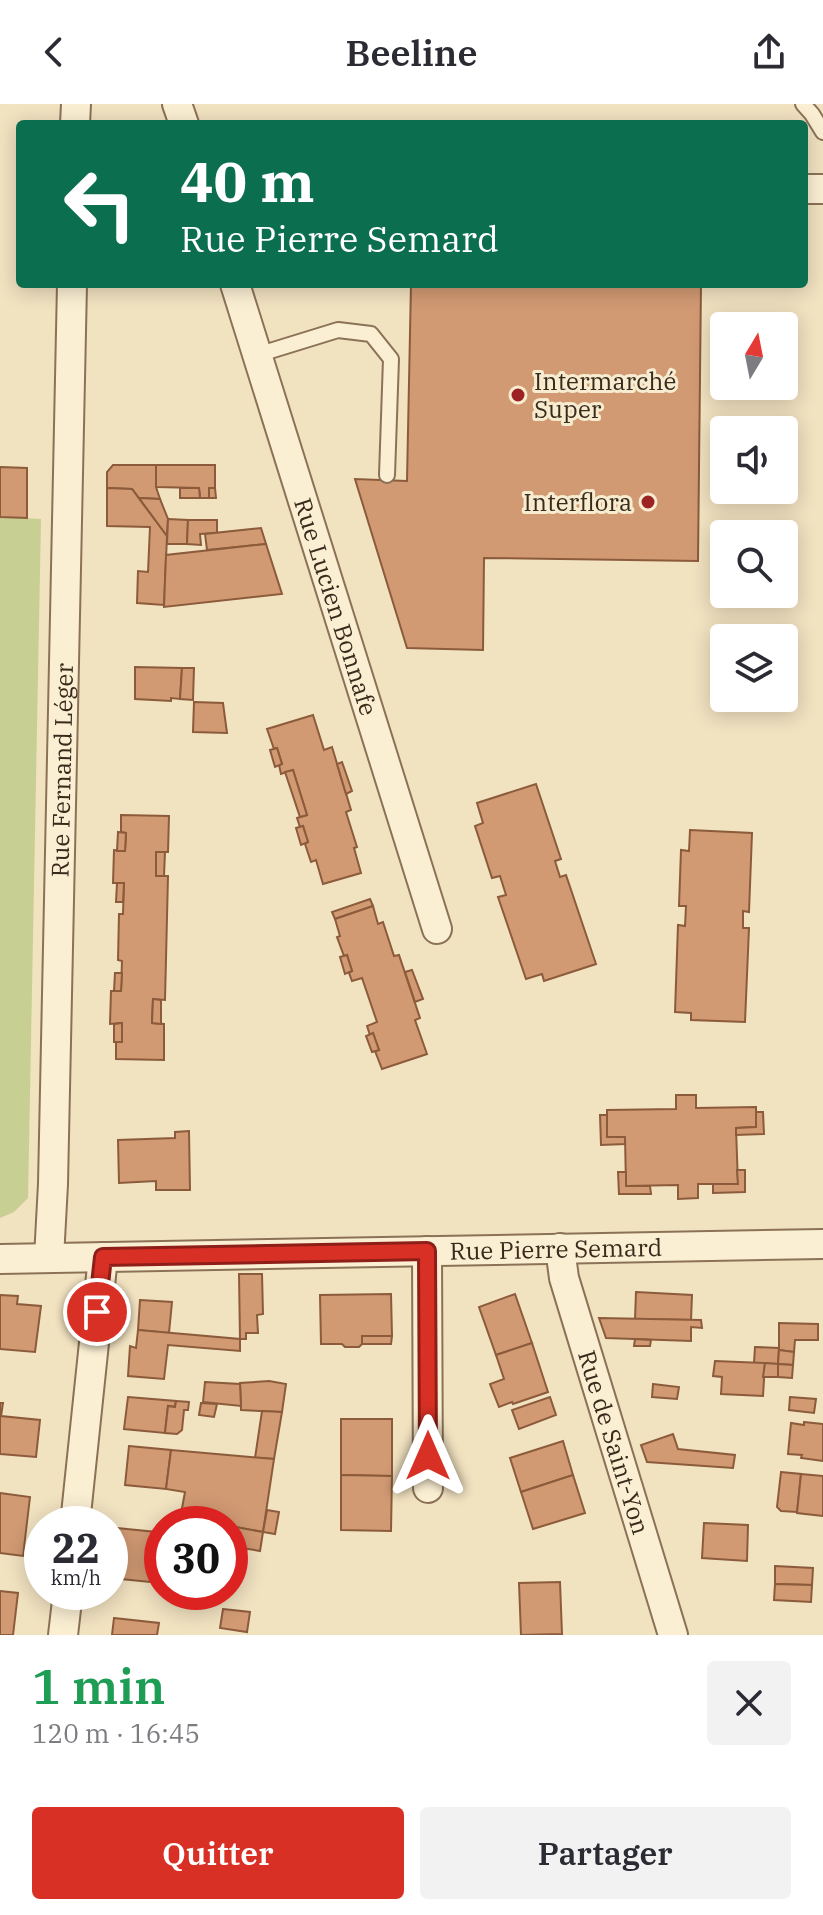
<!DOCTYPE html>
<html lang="fr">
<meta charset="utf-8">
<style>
:root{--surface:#fff;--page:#f2f2f3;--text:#2b2b33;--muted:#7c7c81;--accent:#d93025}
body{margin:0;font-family:"IBM Plex Serif",serif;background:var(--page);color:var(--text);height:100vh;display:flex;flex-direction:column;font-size:30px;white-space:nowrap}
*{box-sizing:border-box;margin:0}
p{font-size:26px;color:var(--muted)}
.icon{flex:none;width:44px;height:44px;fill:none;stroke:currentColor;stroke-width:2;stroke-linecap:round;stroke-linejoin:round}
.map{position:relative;height:1531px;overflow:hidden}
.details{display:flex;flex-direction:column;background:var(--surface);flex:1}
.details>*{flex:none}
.guide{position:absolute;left:16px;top:16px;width:792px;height:168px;border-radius:8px;box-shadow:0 4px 20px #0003;background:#0b6e4f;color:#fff;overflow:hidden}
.needle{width:52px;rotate:10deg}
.controls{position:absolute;left:710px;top:208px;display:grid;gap:16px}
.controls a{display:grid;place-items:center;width:88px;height:88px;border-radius:8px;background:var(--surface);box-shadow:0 4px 20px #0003;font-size:40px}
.speed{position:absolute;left:24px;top:1402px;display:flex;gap:16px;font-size:40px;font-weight:700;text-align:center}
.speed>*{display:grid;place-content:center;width:104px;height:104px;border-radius:50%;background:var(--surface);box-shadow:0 4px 20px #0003;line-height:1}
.speed small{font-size:20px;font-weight:400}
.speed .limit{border:12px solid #d22;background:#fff;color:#111}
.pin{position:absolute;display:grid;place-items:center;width:68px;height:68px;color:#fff;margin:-34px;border:4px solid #fff;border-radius:50%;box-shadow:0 2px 8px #0007}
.me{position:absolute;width:88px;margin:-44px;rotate:0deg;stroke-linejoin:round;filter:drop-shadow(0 0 6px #0008)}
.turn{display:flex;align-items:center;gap:28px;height:168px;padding:0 32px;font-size:36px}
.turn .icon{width:104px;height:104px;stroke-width:2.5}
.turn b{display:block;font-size:56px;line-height:68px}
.round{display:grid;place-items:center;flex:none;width:84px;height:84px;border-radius:8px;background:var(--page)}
.summary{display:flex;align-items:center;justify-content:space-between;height:136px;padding:0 32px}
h1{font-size:48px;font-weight:600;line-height:60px;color:#1e9e55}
.cta{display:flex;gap:16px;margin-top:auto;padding:16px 32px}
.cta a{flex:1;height:92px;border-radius:8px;background:var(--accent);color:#fff;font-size:32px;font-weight:600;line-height:92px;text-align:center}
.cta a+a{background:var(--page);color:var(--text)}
header{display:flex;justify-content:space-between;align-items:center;height:104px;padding:0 32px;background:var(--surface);font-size:36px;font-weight:600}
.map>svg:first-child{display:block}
.green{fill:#c8cf93}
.building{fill:#d19a73;stroke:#8b5b3b;stroke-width:2}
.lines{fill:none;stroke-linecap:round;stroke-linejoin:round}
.service-casing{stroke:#8b7257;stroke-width:18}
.minor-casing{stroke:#8b7257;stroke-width:32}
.service{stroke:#fbefd3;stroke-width:14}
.minor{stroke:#fbefd3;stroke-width:28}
.route-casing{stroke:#8d1f18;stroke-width:20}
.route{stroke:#d93025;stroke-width:14}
.poi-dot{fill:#9d2323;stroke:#f7ecd0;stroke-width:3}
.labels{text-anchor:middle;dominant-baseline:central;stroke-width:6;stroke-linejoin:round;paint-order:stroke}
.poi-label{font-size:24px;fill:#392a1c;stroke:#f7ecd0;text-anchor:start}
.street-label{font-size:24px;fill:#392a1c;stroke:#f7ecd0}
</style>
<header><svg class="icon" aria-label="back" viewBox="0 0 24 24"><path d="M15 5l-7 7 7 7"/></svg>Beeline<svg class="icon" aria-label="share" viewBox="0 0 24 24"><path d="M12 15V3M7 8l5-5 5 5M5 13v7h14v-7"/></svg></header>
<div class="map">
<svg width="823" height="1531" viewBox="0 0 823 1531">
<rect width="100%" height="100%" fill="#f1e2c0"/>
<path class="green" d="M0,413L41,415L28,1094L14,1108L0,1114Z"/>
<g class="building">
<path d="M411,180H701L698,457L484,454L483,546L407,544L355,375L407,377Z"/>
<path d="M113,361H156V383L160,395L139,394L132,385L107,384V368Z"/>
<path d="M156,361H215V384H209V394H200L199,384L156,383Z"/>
<path d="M0,363L27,364V414L0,413Z"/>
<path d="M107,384L132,385L167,432L164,501L137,499L138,467L148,468L150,423L107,422Z"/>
<path d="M180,384H199L200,394H180Z"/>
<path d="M209,384H215L216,394H209Z"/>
<path d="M139,394L160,395L168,415L167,432Z"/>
<path d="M168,415L188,416L187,440H167Z"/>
<path d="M188,416H217V429L200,430L201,441L187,440Z"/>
<path d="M261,424L266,440L207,446L205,430Z"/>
<path d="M266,440L282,490L164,503L166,451Z"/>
<path d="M135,563L182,564L180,595L171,594V597L135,595Z"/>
<path d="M182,564H194L193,596L180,595Z"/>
<path d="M194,598L223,599L227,629L193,628Z"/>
<path d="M313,611L324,646L332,643L351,706L346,708L357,743L354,744L361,769L323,780L316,756L311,758L305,740L308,738L303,722L300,723L297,714L307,711L293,666L281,670L279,661L282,660L277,644L274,645L267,625Z"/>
<path d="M277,644L282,660L275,663L270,646Z"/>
<path d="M342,658L352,687L346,690L337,660Z"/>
<path d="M293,666L307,711L300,713L285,668Z"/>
<path d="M536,680L561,755L555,757L560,773L566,771L596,860L544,877L542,870L526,875L498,793L506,791L500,772L492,774L475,722L483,719L477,699Z"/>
<path d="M121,711L169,712L168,748H156V772H168L165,896L153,895L152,919L164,920V956L116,955V938H122V919L110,920L111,887H121L122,857L118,856L119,810H123L124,779H113L114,746L125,747L126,729L121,728Z"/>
<path d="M303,722L308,738L301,741L296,724Z"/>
<path d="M690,726L752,729L749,808L743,807V824H749L745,918L691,916V909L675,908L678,821L685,822L686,802H679L681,746L689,747Z"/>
<path d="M118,728L126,729L125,747H117Z"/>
<path d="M156,748H165L164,772H156Z"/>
<path d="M117,779H124L123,798H116Z"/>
<path d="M370,795L373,802L335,815L332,808Z"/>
<path d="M373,802L378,820L383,818L394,852L399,851L420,914L415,916L427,950L382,965L375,947L379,946L373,929L370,931L367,922L377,918L362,874L352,877L349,869L352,867L347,851L344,852L337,833L340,832L335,815Z"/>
<path d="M347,851L352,867L345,870L340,853Z"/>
<path d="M412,866L423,895L415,898L405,868Z"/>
<path d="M115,869H122L121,887H114Z"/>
<path d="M153,895L161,896V920L152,919Z"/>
<path d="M122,919V938H114V920Z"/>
<path d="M373,929L379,946L372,948L366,932Z"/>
<path d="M676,991H696V1004L756,1003V1023L736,1024L738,1080H698V1094L678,1095V1081L626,1082L625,1033H607V1006L676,1005Z"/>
<path d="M756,1008H763L764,1030L736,1031V1024L756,1023Z"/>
<path d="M600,1011H607V1033H625V1040L601,1041Z"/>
<path d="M189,1027L190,1086H156V1077L119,1079L118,1036L175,1034V1028Z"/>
<path d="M737,1066H745V1088L713,1089V1080H738Z"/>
<path d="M618,1068H626V1082H650L651,1090H619Z"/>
<path d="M239,1170H262L263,1210L257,1211L258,1229H246V1235H240Z"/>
<path d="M636,1188L692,1191L691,1216L635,1215Z"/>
<path d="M391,1190L392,1232H362V1240L359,1243H345L342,1240H321L320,1191Z"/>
<path d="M515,1190L532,1239L496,1251L479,1203Z"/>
<path d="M0,1191L18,1192L17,1200L41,1202L35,1248L0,1245Z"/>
<path d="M140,1196L172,1198L169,1229L138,1226Z"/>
<path d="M599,1214L701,1216L702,1224L691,1223V1237L606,1234Z"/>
<path d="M779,1219L818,1220V1236H795L794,1248L779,1246Z"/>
<path d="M138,1226L240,1235V1247L168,1241L164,1275L128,1272L130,1242L136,1244Z"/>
<path d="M362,1232H392L391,1240H362Z"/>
<path d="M635,1235L651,1236L650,1242H634Z"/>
<path d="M532,1239L548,1288L513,1300L512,1298L499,1303L490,1280L504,1275L496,1251Z"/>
<path d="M755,1243L779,1244L778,1260L754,1259Z"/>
<path d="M779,1246L794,1248L793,1261L778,1260Z"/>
<path d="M715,1257L765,1259L763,1292L721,1290L722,1273L713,1272Z"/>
<path d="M765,1259L778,1260V1273H763Z"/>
<path d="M778,1260L793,1261L792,1274L778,1273Z"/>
<path d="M269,1277L286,1280L282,1308L241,1306L240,1279Z"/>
<path d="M205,1278L240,1280L241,1302L203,1298Z"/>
<path d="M653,1280L679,1283L677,1295L652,1293Z"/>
<path d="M128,1293L176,1297L175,1303L168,1302L165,1329L124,1325Z"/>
<path d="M550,1293L556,1311L519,1325L512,1306Z"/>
<path d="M790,1293L816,1295L814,1309L789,1306Z"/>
<path d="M176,1297L189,1298L188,1306H184L182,1326L177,1330L165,1329L168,1302L175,1303Z"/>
<path d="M0,1299H3L1,1312L40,1316L36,1353L0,1350Z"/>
<path d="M201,1299L217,1300L214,1313L199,1311Z"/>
<path d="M262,1307L282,1308L274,1355L255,1354Z"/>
<path d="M341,1315H392V1372L341,1371Z"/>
<path d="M804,1318L823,1320V1357L801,1354L802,1351L788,1350L791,1319L804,1321Z"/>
<path d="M673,1330L678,1345L735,1351L733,1364L647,1358L641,1341Z"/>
<path d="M563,1337L573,1371L521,1388L510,1354Z"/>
<path d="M129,1342L171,1346L166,1385L125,1381Z"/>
<path d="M171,1346L274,1355L263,1428L230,1422V1420H215L180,1415L185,1388L166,1385Z"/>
<path d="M781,1368L801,1370L797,1408L781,1407L777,1403Z"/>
<path d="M801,1370L823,1372V1412L797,1409Z"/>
<path d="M341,1371L392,1372L391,1427L341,1426Z"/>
<path d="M573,1371L585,1409L533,1425L521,1388Z"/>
<path d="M0,1389L30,1393L23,1452L0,1449Z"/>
<path d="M267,1406L279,1408L275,1430L263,1428Z"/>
<path d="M704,1419L748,1421L747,1457L702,1454Z"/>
<path d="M230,1422L263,1428L260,1447L230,1442Z"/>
<path d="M117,1424L156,1428L150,1478L111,1474Z"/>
<path d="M775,1462L813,1464L812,1481L775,1480Z"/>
<path d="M560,1478L562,1530L521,1531L519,1479Z"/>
<path d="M775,1480L812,1481L811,1498L774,1496Z"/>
<path d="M0,1487L18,1489L13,1531H0Z"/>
<path d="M223,1505L250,1508L247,1528L220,1524Z"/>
<path d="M114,1514L159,1519L157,1531H112Z"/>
</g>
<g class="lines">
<g class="service-casing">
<g id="service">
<path d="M803,0L812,10L823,28"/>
<path d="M257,251L338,226L371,230L391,255L387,371"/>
</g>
</g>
<g class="minor-casing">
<g id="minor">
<path d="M177,0L184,20"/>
<path d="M75,20L76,0"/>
<path d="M804,85H823"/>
<path id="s1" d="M235,180L437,825"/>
<path id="s2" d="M560,1144L564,1174L673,1531"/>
<path d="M427,1147L428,1384"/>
<path id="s3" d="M49,1154L53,1080L72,180"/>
<path id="s4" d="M0,1155L823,1140"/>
<path d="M75,1420L103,1153"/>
<path d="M63,1531L68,1488"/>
</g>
</g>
<use href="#service" class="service"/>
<use href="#minor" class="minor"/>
</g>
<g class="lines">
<g class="route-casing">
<path id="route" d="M97,1208L103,1153L427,1147L428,1352"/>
</g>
<use href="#route" class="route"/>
</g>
<g class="poi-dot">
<circle cx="518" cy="291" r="8"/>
<circle cx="648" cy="398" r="8"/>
</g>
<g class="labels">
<g class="poi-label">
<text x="534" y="277">Intermarché<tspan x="534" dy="28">Super</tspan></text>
<text x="632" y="398" text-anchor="end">Interflora</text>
</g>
<g class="street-label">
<text stroke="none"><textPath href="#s1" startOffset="338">Rue Lucien Bonnafe</textPath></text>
<text stroke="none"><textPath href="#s3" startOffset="488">Rue Fernand Léger</textPath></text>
<text stroke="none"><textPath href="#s4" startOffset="556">Rue Pierre Semard</textPath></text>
<text stroke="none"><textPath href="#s2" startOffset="202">Rue de Saint-Yon</textPath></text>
</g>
</g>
</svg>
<div class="controls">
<a><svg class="needle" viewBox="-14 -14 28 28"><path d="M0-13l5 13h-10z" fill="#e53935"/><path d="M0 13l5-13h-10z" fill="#7c7c81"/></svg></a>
<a><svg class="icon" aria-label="sound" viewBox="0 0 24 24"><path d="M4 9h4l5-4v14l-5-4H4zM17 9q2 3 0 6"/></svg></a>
<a><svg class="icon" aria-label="search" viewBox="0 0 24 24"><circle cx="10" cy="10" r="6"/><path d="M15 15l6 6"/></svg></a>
<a><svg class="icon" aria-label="layers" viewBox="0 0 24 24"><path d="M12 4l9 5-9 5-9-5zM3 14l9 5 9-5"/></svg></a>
</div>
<div class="speed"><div>22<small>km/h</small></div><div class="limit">30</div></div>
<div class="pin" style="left:97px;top:1208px;background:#d93025"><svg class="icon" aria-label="arrive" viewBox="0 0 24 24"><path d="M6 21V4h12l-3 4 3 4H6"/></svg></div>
<svg class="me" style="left:428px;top:1352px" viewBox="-20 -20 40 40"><path d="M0-17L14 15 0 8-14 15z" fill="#d93025" stroke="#fff" stroke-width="4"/></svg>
<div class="guide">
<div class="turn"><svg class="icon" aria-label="left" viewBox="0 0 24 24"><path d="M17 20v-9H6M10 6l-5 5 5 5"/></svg><div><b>40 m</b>Rue Pierre Semard</div></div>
</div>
</div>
<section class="details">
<div class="summary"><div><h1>1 min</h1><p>120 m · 16:45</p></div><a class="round"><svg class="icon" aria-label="close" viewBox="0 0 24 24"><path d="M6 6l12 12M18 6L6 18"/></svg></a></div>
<div class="cta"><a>Quitter</a><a>Partager</a></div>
</section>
